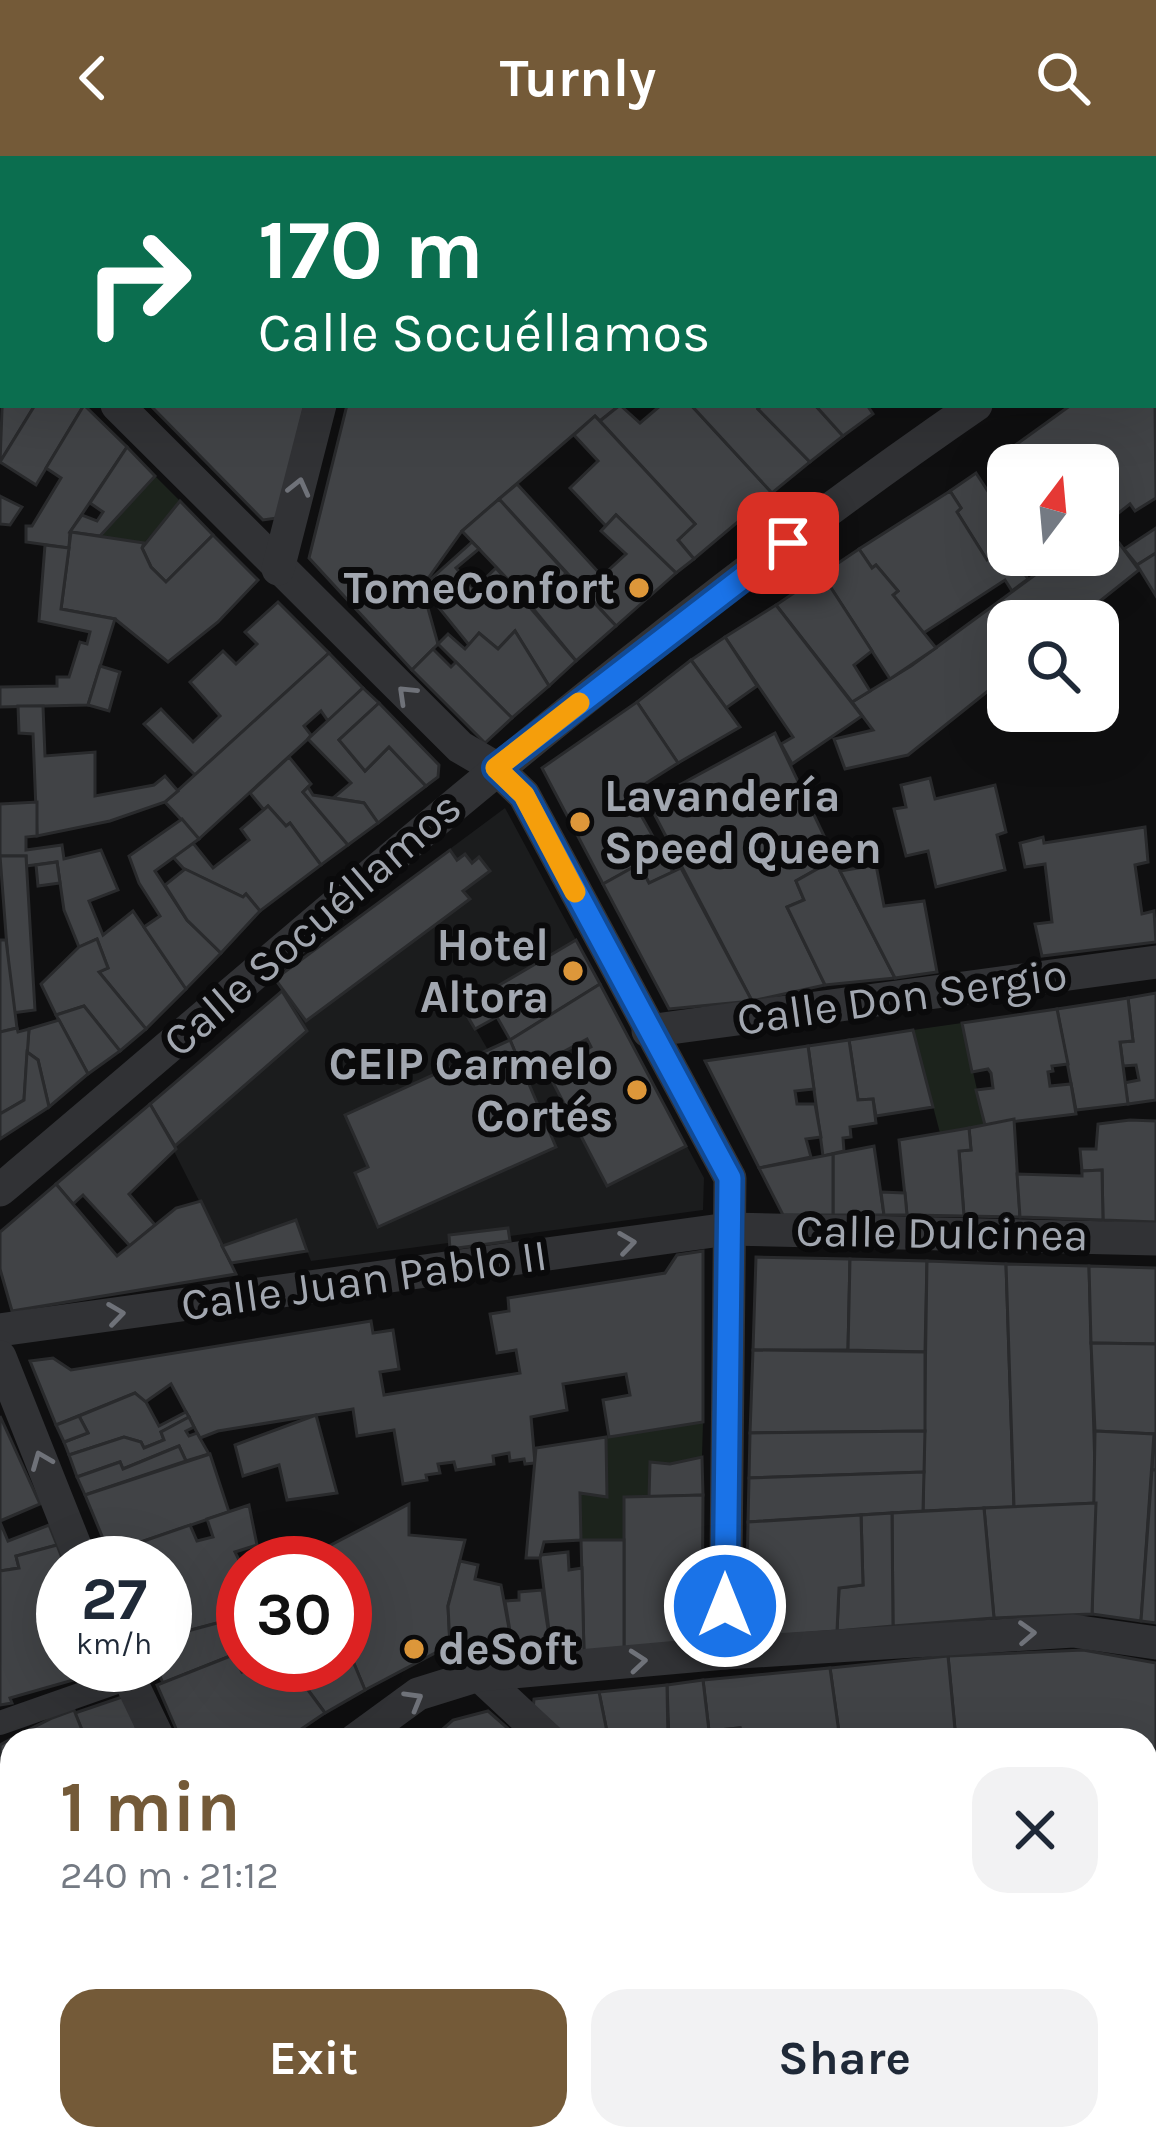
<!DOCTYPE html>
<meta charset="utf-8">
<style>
:root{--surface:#fff;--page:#f2f2f3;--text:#1f2937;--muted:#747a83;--accent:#745a38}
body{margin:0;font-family:Karla,sans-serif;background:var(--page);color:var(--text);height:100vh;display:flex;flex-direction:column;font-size:45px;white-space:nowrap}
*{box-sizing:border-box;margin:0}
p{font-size:39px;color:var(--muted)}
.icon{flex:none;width:66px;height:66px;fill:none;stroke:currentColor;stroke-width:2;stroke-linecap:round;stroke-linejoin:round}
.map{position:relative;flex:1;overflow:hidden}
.details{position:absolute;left:0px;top:1572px;width:1158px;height:423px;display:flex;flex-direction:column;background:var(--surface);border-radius:36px 36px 0 0;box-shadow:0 12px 48px #0002}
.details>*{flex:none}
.top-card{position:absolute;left:0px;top:0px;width:1158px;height:252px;box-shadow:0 12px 48px #0002;background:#0b6e4f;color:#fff;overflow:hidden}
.needle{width:78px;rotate:16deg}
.controls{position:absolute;left:987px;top:288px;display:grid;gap:24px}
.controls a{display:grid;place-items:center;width:132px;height:132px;border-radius:24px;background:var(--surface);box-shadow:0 12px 48px #0002;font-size:60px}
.speed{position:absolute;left:36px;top:1380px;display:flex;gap:24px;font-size:60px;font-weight:700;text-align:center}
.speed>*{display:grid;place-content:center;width:156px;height:156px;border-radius:50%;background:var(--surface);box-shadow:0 12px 48px #0002;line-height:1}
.speed small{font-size:30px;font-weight:400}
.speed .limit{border:18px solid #d22;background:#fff;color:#111}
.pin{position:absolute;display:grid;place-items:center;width:102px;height:102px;color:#fff;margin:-51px;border-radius:24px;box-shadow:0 6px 18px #0006}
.me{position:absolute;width:132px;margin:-66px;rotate:0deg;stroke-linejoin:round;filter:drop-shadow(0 0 9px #0008)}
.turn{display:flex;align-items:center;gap:42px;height:252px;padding:0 60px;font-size:54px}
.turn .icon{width:156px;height:156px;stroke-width:2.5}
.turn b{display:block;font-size:84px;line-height:102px}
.round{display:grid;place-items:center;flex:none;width:126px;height:126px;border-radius:36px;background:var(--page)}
.headline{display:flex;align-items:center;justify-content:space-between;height:204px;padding:0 60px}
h1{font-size:72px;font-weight:700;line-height:90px;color:var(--accent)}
.action{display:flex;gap:24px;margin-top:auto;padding:24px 60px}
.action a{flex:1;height:138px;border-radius:36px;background:var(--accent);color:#fff;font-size:48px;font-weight:700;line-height:138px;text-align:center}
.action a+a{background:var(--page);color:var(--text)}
header{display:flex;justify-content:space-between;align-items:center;height:156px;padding:0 60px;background:var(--accent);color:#fff;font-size:54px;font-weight:700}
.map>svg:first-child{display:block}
.built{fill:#1b1c1d}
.green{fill:#1c231c}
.building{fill:#414346;stroke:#292a2c;stroke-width:3}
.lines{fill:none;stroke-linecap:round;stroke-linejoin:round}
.pedestrian{stroke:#313235;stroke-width:24}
.minor{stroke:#313235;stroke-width:33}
.oneway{stroke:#6f7279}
.route-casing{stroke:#114b97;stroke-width:30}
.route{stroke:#1a73e8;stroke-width:21}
.slow{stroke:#f59e0b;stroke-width:21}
.poi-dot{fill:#dd973a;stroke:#0a0a0b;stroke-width:4.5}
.labels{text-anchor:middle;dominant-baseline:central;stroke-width:12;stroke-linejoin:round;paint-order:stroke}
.poi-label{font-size:45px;font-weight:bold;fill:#a2a7b0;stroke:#0a0a0b;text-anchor:end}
.street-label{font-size:45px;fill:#a2a7b0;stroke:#0a0a0b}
</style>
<header><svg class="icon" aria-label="back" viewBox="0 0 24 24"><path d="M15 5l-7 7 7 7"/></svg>Turnly<svg class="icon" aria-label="search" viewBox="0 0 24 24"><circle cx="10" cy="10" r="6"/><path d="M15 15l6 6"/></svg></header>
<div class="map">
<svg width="1156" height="1994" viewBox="0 0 1156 1994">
<rect width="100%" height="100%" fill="#0f0f10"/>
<path class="built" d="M505,652L576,784L463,851L488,894L525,877L600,828L704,1022L703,1054L510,1080V1085L450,1093L448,1087L311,1105L295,1065L222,1090L150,948L282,836L275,823Z"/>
<g class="green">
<path d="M155,320L180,345L144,387L100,380Z"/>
<path d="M962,867L985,969L940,977L913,874Z"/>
<path d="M703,1266L702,1301L670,1308L651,1306L649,1341L624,1384H581L580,1337L607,1341L606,1281Z"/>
</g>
<g class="building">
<path d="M182,0H368L179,3Z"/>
<path d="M408,0H615L407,3Z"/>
<path d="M701,0H867L869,3H702Z"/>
<path d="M886,0H1156V58L1155,3Z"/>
<path d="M3,227V249H35L0,306Z"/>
<path d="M1155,248L1156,342L1135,355L1130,348L1116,359L1098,335V309H1047L1041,302L1025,309L1014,290L1071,249Z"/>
<path d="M35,249H84L36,329L0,306Z"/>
<path d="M84,249L127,291L70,376L69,392L26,386V370H32L61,322L46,312Z"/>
<path d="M150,249H305L277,362L263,364Z"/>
<path d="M347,249H620L600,265L595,260L462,375L422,431L438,488L412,514L309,402Z"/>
<path d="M620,249L640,267L661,249H691L772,337L694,403L678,384L695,368L600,265Z"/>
<path d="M691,249H762L758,253L810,306L772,337Z"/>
<path d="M762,249H815L843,280L810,306L758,253Z"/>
<path d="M815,249H867L873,258L843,280Z"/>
<path d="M595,260L695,368L678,384L694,403L676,417L616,359L606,370L570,332L598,305L574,279Z"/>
<path d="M1014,290L1025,309H1008V318L998,301Z"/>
<path d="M127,291L155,320L100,380L70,376L82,359L97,365L103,356L90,347Z"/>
<path d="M976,317L1008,366V394L1006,391L987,404L957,356L961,352L950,335Z"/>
<path d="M517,328L602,420L626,398L601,375L616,359L676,417L616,470L499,343Z"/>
<path d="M950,335L961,352L957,356L987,404L1006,391L1028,423L1012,435L1005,424L922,478L893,439L898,435L876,409L872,412L859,393Z"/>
<path d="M0,340L22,351L10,369L0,368Z"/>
<path d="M499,343L566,417L557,428L575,447L586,438L616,470L576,505L518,434L462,375Z"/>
<path d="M180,345L213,379L166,426L151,411L142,392Z"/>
<path d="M1105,368L1139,414L1075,465H1008V519L908,599L845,613L834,583L873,574L852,546L911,510L1062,399H1098V373Z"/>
<path d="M1156,372V397L1137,409L1124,393Z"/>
<path d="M71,376L144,387L142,392L151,411L166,426L213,379L258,424L218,466L168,506L115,463L61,453Z"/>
<path d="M472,386L479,393L456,412L474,433L496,412L576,505L549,530L515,475L498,493L479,477L469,489L422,431Z"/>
<path d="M45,389L69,392L61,453L115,463L88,549L0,551V531L57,530V521H69L80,486L87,488L90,476L39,465Z"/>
<path d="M859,393L872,412L876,409L898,435L893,439L936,492L890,523L822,418Z"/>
<path d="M1156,397V440L1137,409Z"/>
<path d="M822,418L872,495L854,509L870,535L852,546L776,449Z"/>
<path d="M278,446L329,497L195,619L144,568L161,553L193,586L220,560L190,526L223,495L236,508L257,488L245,476Z"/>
<path d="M776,449L862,560L792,608L781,588L793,581L725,481Z"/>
<path d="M515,475L549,530L512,562L438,488L448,478L465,493L479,477L498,493Z"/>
<path d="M725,481L757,530L726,552L691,504Z"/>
<path d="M433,493L451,511L456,506L512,562L485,587L412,514Z"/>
<path d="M329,497L363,532L328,565L321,555L304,570L311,579L308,583L199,683L165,646Z"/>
<path d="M691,504L740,571L678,607L637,546Z"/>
<path d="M100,510L120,516L109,555L88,549Z"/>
<path d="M363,532L379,547L339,584L365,615L389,591L426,630L378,667L364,647L333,642L351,627L308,583Z"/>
<path d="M637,546L678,607L629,638L673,716L649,727L639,708L603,728L542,612Z"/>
<path d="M379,547L439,609L438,621L426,630L389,591L365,615L339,584Z"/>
<path d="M18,550H43L45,600L95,596V640L154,629L165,620L178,635L165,646L110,665L37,680L33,578L19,577Z"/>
<path d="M775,577L835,703L796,725L804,744L787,751L825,829L752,845L648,646Z"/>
<path d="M289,601L311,628L303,636L348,689L321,709L290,667L286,670L268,650L264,654L250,637Z"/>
<path d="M930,622L935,643L995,629L1006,676L997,679L1005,714L936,731L928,695L906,700L894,653L906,651L901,629Z"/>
<path d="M308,631L313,639L364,647L378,667L348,689L303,636Z"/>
<path d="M37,646V680L26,681V694L62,689L64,703L101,694L118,734L89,745L103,779L133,755L186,833L146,873L99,816L108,812L97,783L79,791L64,754L57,706L26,710V700H0V648Z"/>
<path d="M268,650L286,670L290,667L321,709L260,755L246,738L243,741L184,713L173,701L193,687L213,712L249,684L241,673Z"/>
<path d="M182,663L199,683L155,715L187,764L221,797L186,833L144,771L160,760L139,727L129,700Z"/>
<path d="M1145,671L1148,706L1135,709L1142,758L1154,755L1156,786L1042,800L1035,768L1052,766L1045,708L1025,711L1020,687L1043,681L1044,687Z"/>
<path d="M450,694L457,704L465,698L472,707L479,701L490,715L463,735L470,743L306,865L275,823Z"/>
<path d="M0,700H26L35,854L12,857Z"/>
<path d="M835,703L840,715L895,822L825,829L787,751L804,744L796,725Z"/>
<path d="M57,706L60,727L38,730L36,709Z"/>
<path d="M639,708L649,727L681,712L752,845L669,853L603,728Z"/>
<path d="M876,709L884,750L924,745L937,816L895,822L840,715Z"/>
<path d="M185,713L243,741L246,738L260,755L221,797L187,764L165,729Z"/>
<path d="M97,783L108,812L99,816L146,873L120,895L84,850L56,859L41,828L79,791Z"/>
<path d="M0,784H6L17,872L0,876Z"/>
<path d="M576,784L600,828L510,884L497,861L475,873L462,851Z"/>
<path d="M600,828L686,990L607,1030L547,915L591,891L587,883L524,917L510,884Z"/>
<path d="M282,835L307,875L175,990L150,948Z"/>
<path d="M1156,837V944L1128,948L1124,927L1139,924L1136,909L1123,910L1120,886L1133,885L1128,842Z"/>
<path d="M1128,842L1133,885L1120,886L1128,948L1076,954L1057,853Z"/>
<path d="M84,850L120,895L88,918L56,859Z"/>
<path d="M1057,853L1068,908L1052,910L1053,915L1048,916L1050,930L1071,928L1076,958L985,969L976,934L993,932L991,917L988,913L972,916L962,867Z"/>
<path d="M59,864L88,918L49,951L38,904L27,896L29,873Z"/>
<path d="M17,872L18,876L29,873L24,944L0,958V876Z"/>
<path d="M913,874L933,951L876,960L873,943L858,944L849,884Z"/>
<path d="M510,884L556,991L378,1071L355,1017L368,1011L345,959Z"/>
<path d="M849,884L858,944L873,943L876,967L850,971L851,981L843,982L844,995L823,1000L808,890Z"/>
<path d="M808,890L814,933L795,935L797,948H815L821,981L806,983L811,1001L759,1012L705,905Z"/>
<path d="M27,896L38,904L49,951L0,983V958L24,944Z"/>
<path d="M150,948L176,993L129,1038L155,1069L130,1090L83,1039L73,1048L56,1028Z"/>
<path d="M1014,963L1020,1061L964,1060L959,995L971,994L969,972Z"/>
<path d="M1130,964L1156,965V1066L1103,1064L1102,1014L1082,1015L1080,993H1096L1098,968Z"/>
<path d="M969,972L971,994L959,995L964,1060L907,1059L899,984Z"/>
<path d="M874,990L884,1059H833V998Z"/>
<path d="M833,998V1059H783L759,1012Z"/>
<path d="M1102,1014L1103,1064L1020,1061L1017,1018L1082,1020V1015Z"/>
<path d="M56,1028L117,1100L176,1052L201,1045L236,1118L12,1155L0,1113V1076Z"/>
<path d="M881,1036L905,1037L907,1059H884Z"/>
<path d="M296,1064L307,1095L231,1107L222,1090Z"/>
<path d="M508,1072L510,1085L450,1093L449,1079Z"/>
<path d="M703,1095V1266L609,1281L603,1244L630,1239L626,1218L563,1228L567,1254L531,1261L535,1307L525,1308L524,1303L510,1305L509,1297L493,1300L494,1308L456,1314L454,1306L438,1308L440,1317L426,1319L427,1324L403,1328L394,1274L357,1280L353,1253L218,1275L200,1282L171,1228L144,1247L135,1237L56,1269L30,1205L53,1202L71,1214L371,1165L373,1177L393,1174L399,1213L380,1216L384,1239L520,1217L516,1194L497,1197L490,1158L509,1155L508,1142L665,1117L677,1099Z"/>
<path d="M756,1101L850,1103L848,1194H753Z"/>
<path d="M850,1103L927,1105L925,1196L848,1194Z"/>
<path d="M927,1105L1006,1108L1014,1351L923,1355Z"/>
<path d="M1006,1108L1089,1110L1096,1347L1014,1351Z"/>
<path d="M1089,1110L1156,1112V1188L1091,1187Z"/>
<path d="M1091,1187L1156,1188V1314H1152L1154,1278L1095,1275Z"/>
<path d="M753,1194L925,1196V1275L750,1277Z"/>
<path d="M135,1237L146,1246L159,1270L186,1256L189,1261L161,1276L164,1284L144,1292L141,1286L124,1281L69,1299L64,1286L88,1277L79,1260Z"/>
<path d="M316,1259L337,1337L287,1344L279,1309L243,1320L235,1289Z"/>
<path d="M0,1260L40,1348L0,1365Z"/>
<path d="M79,1260L88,1277L64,1286L56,1269Z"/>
<path d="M189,1261L194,1271L186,1275L189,1280L197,1277L209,1298L186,1305L179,1290L123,1313L120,1306L77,1321L69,1299L124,1281L141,1286L144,1292L164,1284L161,1276Z"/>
<path d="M925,1275L924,1316L749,1322L750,1277Z"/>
<path d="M1095,1275L1154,1278L1141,1465L1092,1458Z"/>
<path d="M606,1281L607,1341L580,1337L581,1384L544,1386L540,1402H526L536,1292Z"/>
<path d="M179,1290L186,1305L85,1339L77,1321L120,1306L123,1313Z"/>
<path d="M210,1298L229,1356L109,1397L85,1339Z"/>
<path d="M702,1301L703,1339L649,1341L650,1306L670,1308Z"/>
<path d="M1152,1314H1156V1467L1141,1465Z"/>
<path d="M924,1316L923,1355L748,1366L749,1322Z"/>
<path d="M703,1339L702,1487L624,1494V1341Z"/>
<path d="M1096,1347L1092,1458L994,1462L984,1352Z"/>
<path d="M409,1348V1379L465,1384L448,1450L450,1489L365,1534L345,1486V1407H315L312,1399Z"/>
<path d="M249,1349L257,1389L235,1396L243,1412V1449L240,1438L226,1443L232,1463L165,1481V1451L174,1447L165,1425V1407H113L109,1397L190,1369L197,1385L213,1381L207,1363Z"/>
<path d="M984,1352L994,1462L893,1470L892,1357Z"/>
<path d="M892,1357L893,1470L837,1475L839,1432L863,1429L861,1359Z"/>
<path d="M861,1359L863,1429L839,1432L837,1475L746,1482L748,1366Z"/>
<path d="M0,1366L8,1385L49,1369L57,1389L16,1400L19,1412L0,1415Z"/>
<path d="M581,1384H624V1494L584,1497Z"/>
<path d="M57,1389L64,1407L63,1509L109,1510L105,1515L10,1542L12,1547L0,1549V1415L19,1412L16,1400Z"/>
<path d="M568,1396L569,1414L582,1412L584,1497L552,1499L540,1402L541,1399Z"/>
<path d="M460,1405L478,1409L475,1423L501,1429L515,1505L450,1489L448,1450Z"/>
<path d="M542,1434L552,1499L515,1505L505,1445L519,1444V1436Z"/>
<path d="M232,1463L237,1480L243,1479V1509L255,1511L242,1516L233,1499L163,1527L155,1509H165V1481Z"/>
<path d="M345,1486L365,1534L325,1557L291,1511L299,1517L318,1509H345Z"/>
<path d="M1083,1494L1156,1507V1668L1146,1665V1584H956L948,1500Z"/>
<path d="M233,1499L242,1516L255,1511L265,1528L291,1511L325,1557L285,1584H181L157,1529Z"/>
<path d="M948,1500L956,1584H840L830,1512Z"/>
<path d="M830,1512L840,1584H741L740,1572L709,1575L703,1524Z"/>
<path d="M703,1524L709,1575L740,1572L741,1584H669L667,1529Z"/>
<path d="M667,1529L668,1584H639V1575H626L627,1584H588L608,1581L599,1536Z"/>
<path d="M599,1536L608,1581L569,1584L533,1554L534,1543Z"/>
<path d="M125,1540L141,1584H86L75,1557Z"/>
<path d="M74,1554L86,1584L11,1583L52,1562Z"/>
<path d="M488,1555L521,1584H430L453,1564Z"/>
<path d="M11,1583L12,1622L0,1629L5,1637L12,1632V1655L0,1665V1589Z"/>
<path d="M1146,1665L1156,1668V1753L1146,1750Z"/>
<path d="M0,1746L12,1759V1847L0,1856Z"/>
<path d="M1146,1750L1156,1753V1801L1146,1798Z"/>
<path d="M1146,1840L1156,1844V1947L1146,1941Z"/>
<path d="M12,1847V1901L3,1906L0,1856Z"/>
<path d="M0,1899L12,1922V1983H44L45,1994H0Z"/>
<path d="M1146,1941L1156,1947V1994H1078L1087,1983H1146Z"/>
<path d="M44,1983H68L72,1992L90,1983H102L108,1994H45Z"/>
<path d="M102,1983H198L175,1994H108Z"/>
<path d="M392,1983H501V1987L487,1994H398Z"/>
<path d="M501,1983H570L543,1994H487L501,1987Z"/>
<path d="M594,1983H631L639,1994H602Z"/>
<path d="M631,1983H674L684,1994H639Z"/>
<path d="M714,1983H837L828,1994H700Z"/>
<path d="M837,1983H920L912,1994H828Z"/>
<path d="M936,1983H948L963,1994H930Z"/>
<path d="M1022,1983H1087L1078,1994H1038Z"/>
</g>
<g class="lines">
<g class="pedestrian">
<path d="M0,1567L128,1522"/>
<path d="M0,1714L12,1725"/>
</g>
<g class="minor">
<path d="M382,3L383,0"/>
<path d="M1155,126L1156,125"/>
<path d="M0,129L3,132"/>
<path d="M117,249L460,591L496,612L524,639L730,1022L725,1497"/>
<path d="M278,413L320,249"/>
<path d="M648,875L1156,806"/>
<path d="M0,1034C319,765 631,486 976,249"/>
<path d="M0,1174L728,1073L1156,1083"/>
<path d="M0,1201L82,1407"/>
<path d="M123,1509L159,1584"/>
<path d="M479,1519L549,1584"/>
<path d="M355,1584L418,1538L479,1519L725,1497L1073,1475L1156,1487"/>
<path d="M295,1983L305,1994"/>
<path d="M354,1983L359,1994"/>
<path d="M988,1983L1002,1994"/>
<path d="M205,1994L228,1983"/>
</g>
</g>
<defs><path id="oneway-chevron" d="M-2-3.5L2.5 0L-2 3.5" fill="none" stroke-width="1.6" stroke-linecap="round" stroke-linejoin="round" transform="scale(3)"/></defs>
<g class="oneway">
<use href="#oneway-chevron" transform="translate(299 331) rotate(-76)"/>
<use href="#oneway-chevron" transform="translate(406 538) rotate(-136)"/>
<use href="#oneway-chevron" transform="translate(627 1087) rotate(-8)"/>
<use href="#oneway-chevron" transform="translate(116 1158) rotate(-8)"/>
<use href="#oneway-chevron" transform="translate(41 1304) rotate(-112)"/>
<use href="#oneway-chevron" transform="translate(1027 1477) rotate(-3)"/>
<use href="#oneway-chevron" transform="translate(638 1505) rotate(-5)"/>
<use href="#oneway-chevron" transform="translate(414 1544) rotate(-30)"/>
</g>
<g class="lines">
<g class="route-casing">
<path id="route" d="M725,1450L730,1022L524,639L496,612L788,387"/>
</g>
<use href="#route" class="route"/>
<path class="slow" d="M575,736L524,639L496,612L579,547"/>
</g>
<g class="poi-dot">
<circle cx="639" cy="432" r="12"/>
<circle cx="580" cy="666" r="12"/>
<circle cx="573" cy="815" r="12"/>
<circle cx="637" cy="934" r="12"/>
<circle cx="414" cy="1493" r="12"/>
</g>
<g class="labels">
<g class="poi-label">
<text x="615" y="432">TomeConfort</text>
<text x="604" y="640" text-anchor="start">Lavandería<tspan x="604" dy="52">Speed Queen</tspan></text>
<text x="549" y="789">Hotel<tspan x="549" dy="52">Altora</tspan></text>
<text x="613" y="908">CEIP Carmelo<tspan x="613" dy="52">Cortés</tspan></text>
<text x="438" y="1493" text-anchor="start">deSoft</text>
</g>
<g class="street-label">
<text transform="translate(312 768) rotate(-41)">Calle Socuéllamos</text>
<text transform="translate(902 841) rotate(-8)">Calle Don Sergio</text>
<text transform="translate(942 1077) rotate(1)">Calle Dulcinea</text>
<text transform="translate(364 1124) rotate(-8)">Calle Juan Pablo II</text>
</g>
</g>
</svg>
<div class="controls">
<a><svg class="needle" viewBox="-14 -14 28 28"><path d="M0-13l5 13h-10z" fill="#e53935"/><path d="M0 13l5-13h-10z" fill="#747a83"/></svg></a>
<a><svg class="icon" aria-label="search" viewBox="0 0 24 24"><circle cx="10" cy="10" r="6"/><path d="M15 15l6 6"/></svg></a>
</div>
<div class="speed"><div>27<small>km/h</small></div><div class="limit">30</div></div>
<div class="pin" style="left:788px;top:387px;background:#d93025"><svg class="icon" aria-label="arrive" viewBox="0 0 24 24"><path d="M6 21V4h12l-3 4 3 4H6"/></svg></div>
<svg class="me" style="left:725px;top:1450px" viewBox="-20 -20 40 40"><circle r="17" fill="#1a73e8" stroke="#fff" stroke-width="3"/><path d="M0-11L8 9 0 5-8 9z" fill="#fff"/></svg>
<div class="top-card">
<div class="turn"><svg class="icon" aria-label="right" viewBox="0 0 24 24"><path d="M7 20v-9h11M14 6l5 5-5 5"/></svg><div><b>170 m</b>Calle Socuéllamos</div></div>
</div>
<section class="details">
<div class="headline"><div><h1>1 min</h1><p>240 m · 21:12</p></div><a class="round"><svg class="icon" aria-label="close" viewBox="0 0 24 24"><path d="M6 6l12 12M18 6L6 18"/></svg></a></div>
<div class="action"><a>Exit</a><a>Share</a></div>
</section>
</div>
